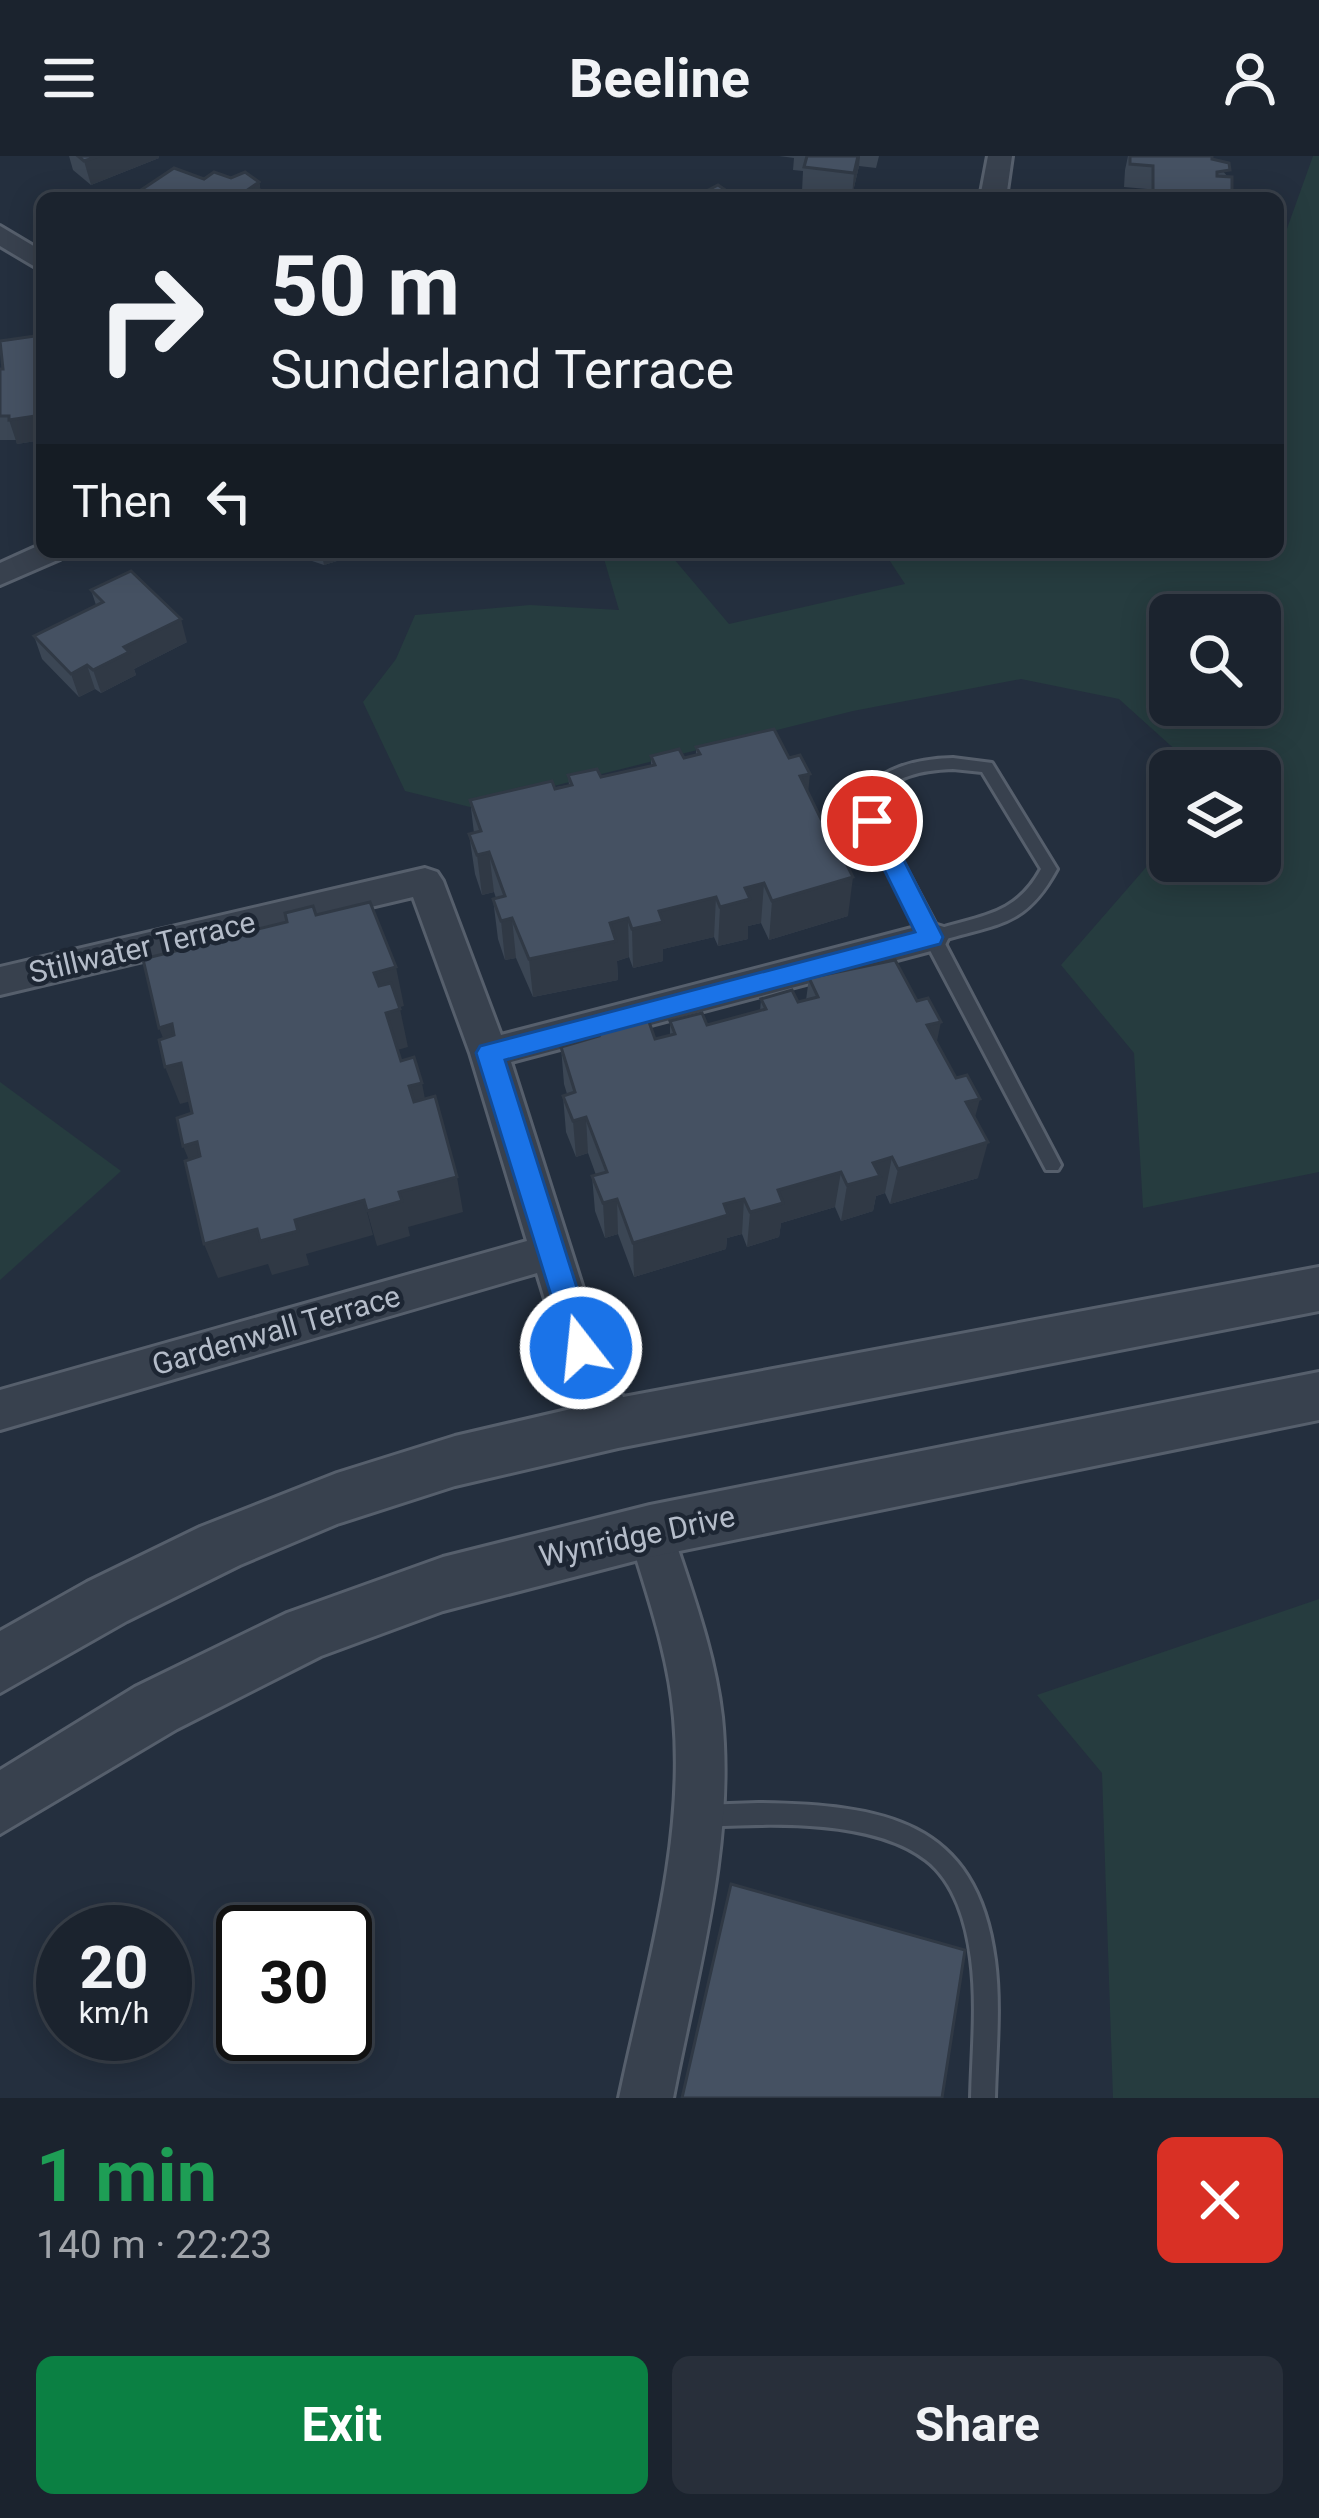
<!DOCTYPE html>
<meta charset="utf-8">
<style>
:root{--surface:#1b232e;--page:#282f3a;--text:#f1f3f6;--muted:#a0a4aa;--line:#39404a;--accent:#0b8043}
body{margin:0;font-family:Roboto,sans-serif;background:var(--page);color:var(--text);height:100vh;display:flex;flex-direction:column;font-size:45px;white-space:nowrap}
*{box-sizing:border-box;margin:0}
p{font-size:39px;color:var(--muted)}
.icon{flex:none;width:66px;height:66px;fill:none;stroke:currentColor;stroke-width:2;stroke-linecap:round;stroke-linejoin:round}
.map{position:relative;height:1942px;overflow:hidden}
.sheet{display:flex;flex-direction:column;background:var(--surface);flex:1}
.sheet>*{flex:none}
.guide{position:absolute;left:36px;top:36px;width:1248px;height:366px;border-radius:18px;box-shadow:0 6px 30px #0003,0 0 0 3px var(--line);background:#1b232e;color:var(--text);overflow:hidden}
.fabs{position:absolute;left:1149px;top:438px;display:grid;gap:24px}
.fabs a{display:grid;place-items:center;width:132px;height:132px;border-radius:18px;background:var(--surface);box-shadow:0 6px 30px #0003,0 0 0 3px var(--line);font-size:60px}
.speed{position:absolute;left:36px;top:1749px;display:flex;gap:24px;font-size:60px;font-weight:700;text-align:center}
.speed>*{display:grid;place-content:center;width:156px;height:156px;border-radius:50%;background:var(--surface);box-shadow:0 6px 30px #0003,0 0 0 3px var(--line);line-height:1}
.speed small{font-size:30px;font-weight:400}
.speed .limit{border:6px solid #111;border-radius:18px;background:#fff;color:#111}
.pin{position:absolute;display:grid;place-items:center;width:102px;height:102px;color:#fff;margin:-51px;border:6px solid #fff;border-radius:50%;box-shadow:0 3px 12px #0007}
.me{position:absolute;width:132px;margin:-66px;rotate:344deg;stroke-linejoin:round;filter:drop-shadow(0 0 9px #0008)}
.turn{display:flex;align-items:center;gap:42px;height:252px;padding:0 36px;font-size:54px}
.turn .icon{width:156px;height:156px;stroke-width:2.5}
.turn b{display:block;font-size:84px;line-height:102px}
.then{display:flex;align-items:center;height:114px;padding:0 36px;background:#0003;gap:24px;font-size:45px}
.round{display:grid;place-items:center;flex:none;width:126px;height:126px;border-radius:18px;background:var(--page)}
.headline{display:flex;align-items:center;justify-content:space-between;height:204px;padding:0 36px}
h1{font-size:72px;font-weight:700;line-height:90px;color:#1e9e55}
.primary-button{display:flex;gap:24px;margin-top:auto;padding:24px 36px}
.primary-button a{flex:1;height:138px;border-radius:18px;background:var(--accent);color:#fff;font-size:48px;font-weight:700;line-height:138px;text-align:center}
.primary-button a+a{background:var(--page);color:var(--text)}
header{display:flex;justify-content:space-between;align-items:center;height:156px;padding:0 36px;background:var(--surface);font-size:54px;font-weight:700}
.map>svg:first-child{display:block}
.green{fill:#263c3f;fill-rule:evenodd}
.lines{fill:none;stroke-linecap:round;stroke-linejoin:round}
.service-casing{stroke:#565f6c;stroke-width:6}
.minor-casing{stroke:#565f6c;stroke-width:6}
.tertiary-casing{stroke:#565f6c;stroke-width:6}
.service{fill:#38414e;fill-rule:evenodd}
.minor{fill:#38414e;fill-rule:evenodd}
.tertiary{fill:#38414e;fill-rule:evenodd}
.wall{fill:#3b4654}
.shaded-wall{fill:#303945}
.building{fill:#455162;stroke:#303945;stroke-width:3}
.route{fill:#1a73e8;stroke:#114b97;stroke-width:3}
.labels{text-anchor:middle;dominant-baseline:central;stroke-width:9;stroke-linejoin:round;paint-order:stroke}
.street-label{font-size:30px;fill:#b4bcc9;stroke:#1d2633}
</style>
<header><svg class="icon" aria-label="menu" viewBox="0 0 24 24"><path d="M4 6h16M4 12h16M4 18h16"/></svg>Beeline<svg class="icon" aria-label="person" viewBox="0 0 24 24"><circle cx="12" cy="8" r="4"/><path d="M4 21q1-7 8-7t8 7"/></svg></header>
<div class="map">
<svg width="1319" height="1942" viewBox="0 0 1319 1942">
<rect width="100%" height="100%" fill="#242f3e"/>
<g class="green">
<path d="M1313,0H1319V1016L1143,1052L1134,897L1061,809L1155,701L1170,639V705H1260V615H1176L1180,598L1119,543L1021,523L853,555L470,651L405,635L363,546L396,503L415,459L530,449L619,454L602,396H668L729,468L905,428L884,396H1278V127L1284,81ZM1170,459H1260V549H1170Z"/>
<path d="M0,926L121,1015L0,1124Z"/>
<path d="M1319,1443V1942H1113L1102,1617L1037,1539Z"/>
</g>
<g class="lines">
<g class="service-casing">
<g id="service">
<path d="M953,602L992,607L1057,713C1026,770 1000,767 943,784L1061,1009L1058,1014H1046L923,781L924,779L855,645C879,612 914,603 953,602ZM953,613L982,616L1041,713C1016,759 982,759 938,773L871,646C893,620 921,614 953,613Z"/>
<path d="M758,1647C880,1649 977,1662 995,1804C1001,1850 996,1896 995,1942H971C972,1896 977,1849 971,1803C967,1769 955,1726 926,1704C871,1662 768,1668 701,1671L693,1668L690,1660L693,1652L701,1649Z"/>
</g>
</g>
<g class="minor-casing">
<g id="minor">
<path d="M988,0H1012L1006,42H980Z"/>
<path d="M0,70L42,95V115L0,90Z"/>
<path d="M42,388V396H64L60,403L0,429V407Z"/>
<path d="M425,712L437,716L443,725L501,879L931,767L944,771L949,781L944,791L931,795L511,906L602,1192L635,1269L628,1283L613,1289L598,1283L560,1192L537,1117L0,1274V1234L527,1085L470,897L413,741L0,839V811Z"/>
<path d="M650,1353L666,1360L672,1375C692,1436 715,1497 722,1561C735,1689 697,1817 673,1942H619C645,1818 685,1690 674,1562C669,1498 646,1436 628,1375L634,1360Z"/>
</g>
</g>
<g class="tertiary-casing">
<g id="tertiary">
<path d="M1319,1111V1155L618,1292L455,1330L337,1368L240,1409L127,1465L0,1537V1475L87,1426L200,1371L337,1317L455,1280L618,1242Z"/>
<path d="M1319,1216V1264L650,1401L443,1455L321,1500L177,1573L0,1678V1614L135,1531L287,1457L443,1401L650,1349Z"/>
</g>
</g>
<use href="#service" class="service"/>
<use href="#minor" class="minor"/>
<use href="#tertiary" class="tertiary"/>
</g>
<g class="wall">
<path d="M69,0H159V2L91,29L73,14Z"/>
<path d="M779,0H879L876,12L859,10L852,40L802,35L803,15L793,14L794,2Z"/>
<path d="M1128,0H1212V3L1228,21H1232V42H1147V33L1124,31L1125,14Z"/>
<path d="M231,22L259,26L262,42H143L141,34L204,23Z"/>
<path d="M42,179V284L17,288L16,284H0V213H3Z"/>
<path d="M300,396H338L337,405L324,409L312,405L307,398L301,399Z"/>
<path d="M91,434L187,486L134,513L136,519L101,537L95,533L79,541L42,503L34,480L96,449Z"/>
<path d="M696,591L808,637L821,663L844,681L842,698L848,760L769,784L761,767L748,770V783L718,790L714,781L663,793V805L633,812L629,801L617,805L618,824L533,841L516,802L505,804L498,783L493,743L496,742L494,736L482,739L475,718L469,678L474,677L470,644L569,629L568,619L601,621L651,610V600L684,602L696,599Z"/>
<path d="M809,822L936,886L975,962L978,1022L890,1048L885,1037L876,1040L873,1055L841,1065L835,1051L781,1067L779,1081L747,1091L742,1078L727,1082L726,1093L634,1121L618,1078L605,1082L595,1055L592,1020L596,1019L588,997L576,1001L566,976L563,940L567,938L564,928L561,891L598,881V876L655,883L670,879V865L707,869L760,855L761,843L798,846L806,844Z"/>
</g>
<g class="shaded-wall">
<path d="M99,0H159V2L91,29L84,5Z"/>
<path d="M858,0H860L859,10L852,40L854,17Z"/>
<path d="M259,26L262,42H236Z"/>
<path d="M42,259V284L17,288L9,264Z"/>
<path d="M321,396H338L337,405L324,409Z"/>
<path d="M181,463L187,486L134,513L136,519L101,537L93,514L124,491Z"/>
<path d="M87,509L95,533L79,541L71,518Z"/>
<path d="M810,618L806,658L800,620Z"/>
<path d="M844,681L839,721L834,683Z"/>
<path d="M489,696L494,736L482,739L477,699Z"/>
<path d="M853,721L848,760L769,784L772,745Z"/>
<path d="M764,727L761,767L748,770V783L718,790L720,751L745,732Z"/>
<path d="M716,741L714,781L663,793V805L633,812L632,773L659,755Z"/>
<path d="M512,762L516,802L505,804L501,765Z"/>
<path d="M628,762L629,801L617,805L618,824L533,841L529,803L610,767Z"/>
<path d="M396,811L404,850L383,856L374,817Z"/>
<path d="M400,853L408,891L394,895L386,857Z"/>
<path d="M941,866L933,904L927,869Z"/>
<path d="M172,868L195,944L180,948L165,911L174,909L159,872Z"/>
<path d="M422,927L429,964L417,967L409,930Z"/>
<path d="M980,943L970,980L966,946Z"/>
<path d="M586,961L588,997L576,1001L573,965Z"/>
<path d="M197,986L211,1022L198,1026L183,990Z"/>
<path d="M988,986L978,1022L890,1048L898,1013Z"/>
<path d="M892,1001L885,1037L876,1040L873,1055L841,1065L847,1029L873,1007Z"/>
<path d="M841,1016L835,1051L781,1067L779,1081L747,1091L750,1056L778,1034Z"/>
<path d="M457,1021L463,1056L408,1071L410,1080L377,1090L367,1055L399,1036Z"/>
<path d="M617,1043L618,1078L605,1082L603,1047Z"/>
<path d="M744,1043L742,1078L727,1082L726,1093L634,1121L633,1087L724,1048Z"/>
<path d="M364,1044L373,1079L306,1098L309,1109L272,1119L268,1108L218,1122L204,1088Z"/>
</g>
<g class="building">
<path d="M78,0H99L84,5Z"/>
<path d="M807,0H858L854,17L804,11Z"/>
<path d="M1130,0H1212V3L1229,7L1230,14L1217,16V20L1232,21V40L1215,39V42H1153V10L1130,8Z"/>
<path d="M174,12L204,23L214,16L231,22L245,16L259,26L236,42H160L141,34Z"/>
<path d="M718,29L737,42H693Z"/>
<path d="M42,179V259L9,264V260H0V213H3L0,185Z"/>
<path d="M131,415L181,463L124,491L129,496L93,514L87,509L71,518L34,480L103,446L91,434Z"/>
<path d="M774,573L789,602L800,599L810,618L800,620L821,663L834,660L844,681L834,683L853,721L772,745L764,727L745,732L750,743L720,751L716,741L659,755L663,766L632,773L628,762L610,767L616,785L529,803L512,762L501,765L493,743L505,740L489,696L477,699L469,678L481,675L470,644L552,625L555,633L572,629L568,619L597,613L601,621L655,609L651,600L679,593L684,602L700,598L696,591Z"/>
<path d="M370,746L396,811L374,817L379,830L391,827L400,853L386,857L401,905L414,901L422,927L409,930L414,946L435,940L457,1021L399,1036L402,1045L367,1055L364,1044L295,1064L298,1075L260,1085L257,1073L204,1088L185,1005L200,1000L197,986L183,990L177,962L192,957L181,907L165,911L159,884L174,879L172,868L159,872L143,803L192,791L189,780L219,773L221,782L287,766L285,757L313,750L316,759Z"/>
<path d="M895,804L917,845L928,842L941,866L927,869L956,922L967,919L980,943L966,946L988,986L898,1013L892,1001L873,1007L880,1020L847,1029L841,1016L778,1034L783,1047L750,1056L744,1043L724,1048L728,1059L633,1087L617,1043L603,1047L592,1020L607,1016L586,961L573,965L563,940L575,936L561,891L599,880L598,876L648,863L655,883L675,878L670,865L702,857L707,869L766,853L761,843L792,834L798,846L818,841L809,822Z"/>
<path d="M731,1728L965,1794L942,1942H682Z"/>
</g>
<path class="route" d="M872,656L884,665L943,781L940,788L505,904L596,1192L591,1201L581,1205L570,1201L476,897L480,890L915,776L860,665Z"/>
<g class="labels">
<g class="street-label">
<text transform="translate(142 791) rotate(-13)">Stillwater Terrace</text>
<text transform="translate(276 1174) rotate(-16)">Gardenwall Terrace</text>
<text transform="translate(637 1380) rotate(-12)">Wynridge Drive</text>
</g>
</g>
</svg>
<div class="fabs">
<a><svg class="icon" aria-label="search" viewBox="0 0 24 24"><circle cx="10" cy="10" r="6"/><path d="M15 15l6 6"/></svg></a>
<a><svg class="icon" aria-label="layers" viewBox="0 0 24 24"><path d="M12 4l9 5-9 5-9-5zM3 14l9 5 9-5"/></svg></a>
</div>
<div class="speed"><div>20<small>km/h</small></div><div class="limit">30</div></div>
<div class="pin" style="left:872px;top:665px;background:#d93025"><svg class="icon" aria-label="arrive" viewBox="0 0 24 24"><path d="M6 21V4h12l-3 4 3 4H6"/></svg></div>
<svg class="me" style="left:581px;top:1192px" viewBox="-20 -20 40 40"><circle r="17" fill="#1a73e8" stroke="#fff" stroke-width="3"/><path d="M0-11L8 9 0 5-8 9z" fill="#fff"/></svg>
<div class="guide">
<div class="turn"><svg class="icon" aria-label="right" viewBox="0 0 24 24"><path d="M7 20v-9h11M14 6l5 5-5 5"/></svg><div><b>50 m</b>Sunderland Terrace</div></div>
<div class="then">Then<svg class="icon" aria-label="left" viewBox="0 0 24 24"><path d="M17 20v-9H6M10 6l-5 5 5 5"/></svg></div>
</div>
</div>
<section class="sheet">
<div class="headline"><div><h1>1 min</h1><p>140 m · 22:23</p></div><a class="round" style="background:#d93025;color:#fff"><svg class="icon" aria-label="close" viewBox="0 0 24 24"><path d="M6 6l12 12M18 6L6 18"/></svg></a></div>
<div class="primary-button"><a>Exit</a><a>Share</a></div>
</section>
